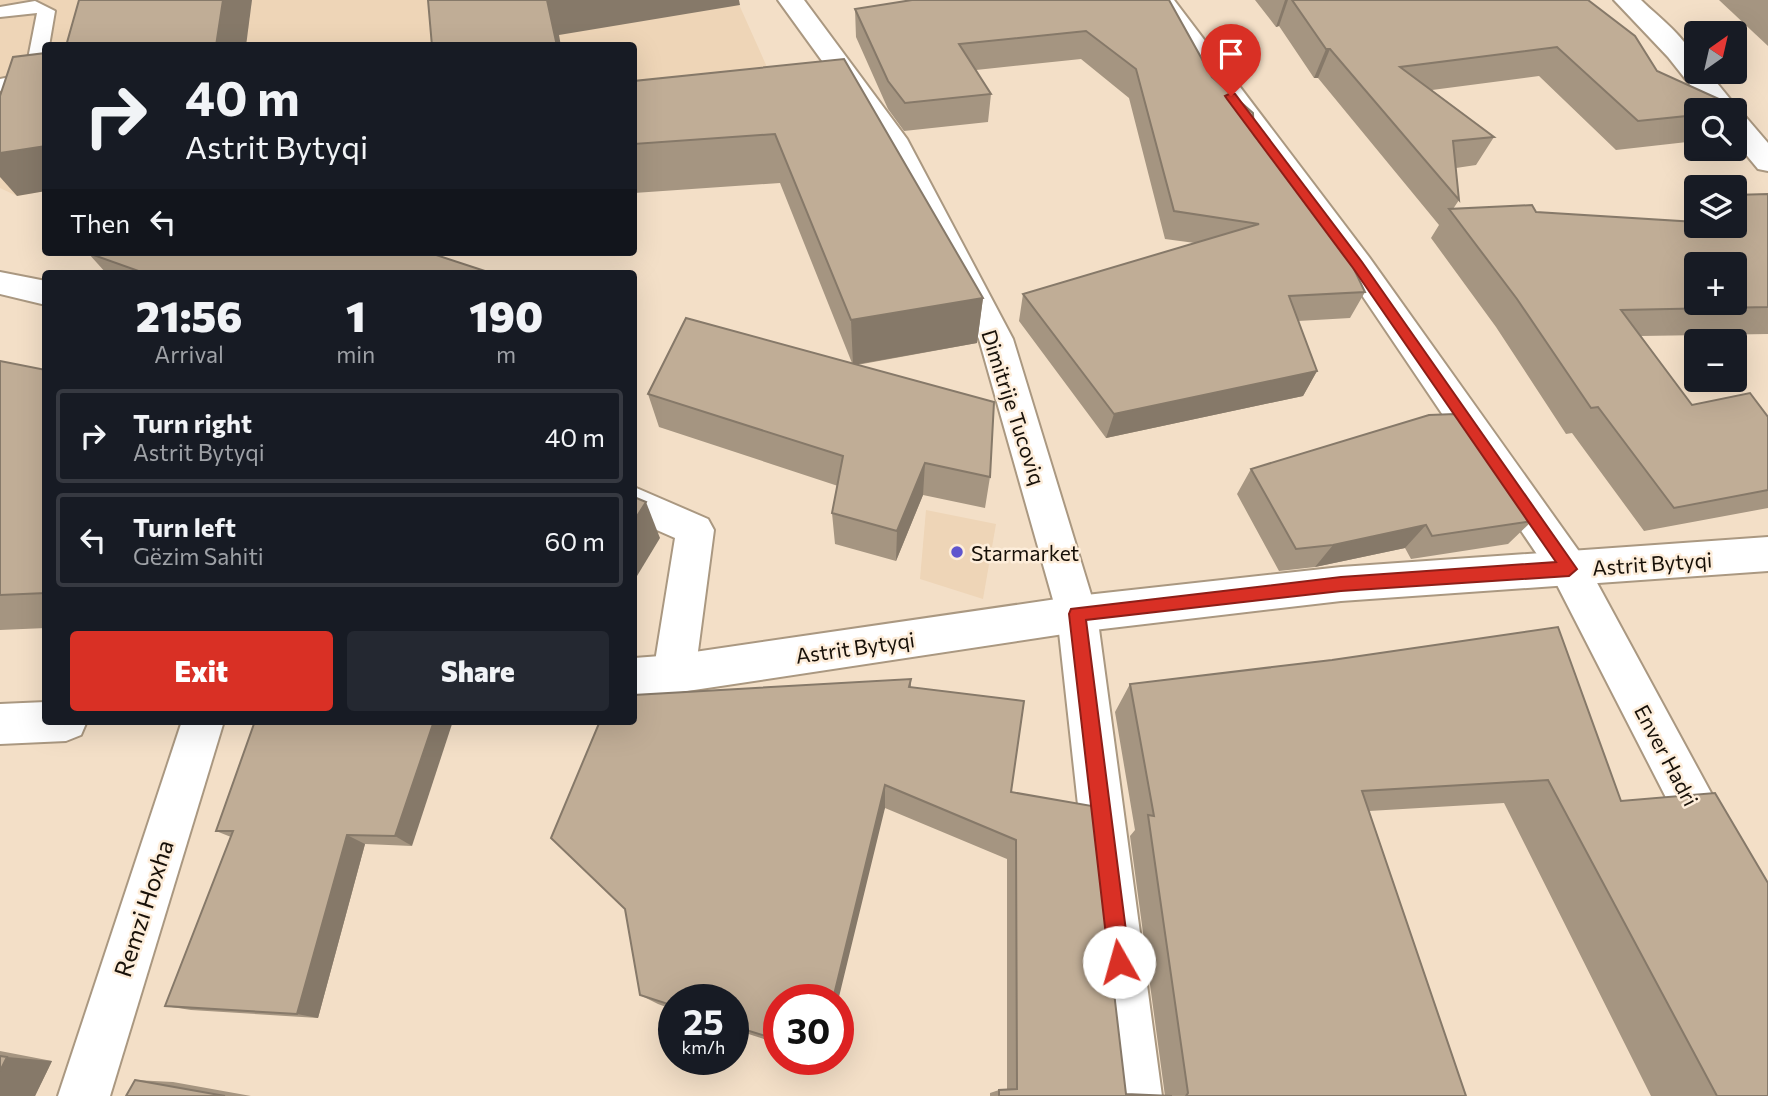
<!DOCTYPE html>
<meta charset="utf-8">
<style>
:root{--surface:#171b24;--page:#242831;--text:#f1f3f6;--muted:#9ea1a6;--line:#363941;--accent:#d93025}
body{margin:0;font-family:Commissioner,sans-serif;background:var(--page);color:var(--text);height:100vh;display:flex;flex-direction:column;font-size:26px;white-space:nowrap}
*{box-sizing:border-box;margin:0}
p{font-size:23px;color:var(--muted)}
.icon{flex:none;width:38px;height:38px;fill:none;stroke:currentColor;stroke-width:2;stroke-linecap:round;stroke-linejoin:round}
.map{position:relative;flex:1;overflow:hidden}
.drawer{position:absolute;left:42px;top:270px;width:595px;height:455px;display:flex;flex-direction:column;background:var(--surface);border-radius:7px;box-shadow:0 7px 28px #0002}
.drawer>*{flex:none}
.hud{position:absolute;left:42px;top:42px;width:595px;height:214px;border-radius:7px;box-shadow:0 7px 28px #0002;background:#171b24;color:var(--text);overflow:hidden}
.needle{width:46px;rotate:34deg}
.controls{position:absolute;left:1684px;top:21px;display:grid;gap:14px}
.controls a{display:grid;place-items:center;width:63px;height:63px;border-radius:7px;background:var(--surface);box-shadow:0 7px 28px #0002;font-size:35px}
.speed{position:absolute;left:658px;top:984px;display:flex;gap:14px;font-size:35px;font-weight:700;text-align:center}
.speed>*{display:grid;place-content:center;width:91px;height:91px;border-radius:50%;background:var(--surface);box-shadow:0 7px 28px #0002;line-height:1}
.speed small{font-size:18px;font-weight:400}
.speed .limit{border:10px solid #d22;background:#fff;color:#111}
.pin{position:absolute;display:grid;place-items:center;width:60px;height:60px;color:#fff;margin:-72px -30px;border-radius:50% 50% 50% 0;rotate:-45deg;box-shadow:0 0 7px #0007}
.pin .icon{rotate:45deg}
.me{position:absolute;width:77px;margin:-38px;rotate:353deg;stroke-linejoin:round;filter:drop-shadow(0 0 5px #0008)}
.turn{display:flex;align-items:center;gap:24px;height:147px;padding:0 28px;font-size:32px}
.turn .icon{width:91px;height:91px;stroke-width:2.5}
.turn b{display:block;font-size:49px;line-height:60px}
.then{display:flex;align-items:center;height:66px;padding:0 28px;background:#0003;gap:14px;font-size:26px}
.eta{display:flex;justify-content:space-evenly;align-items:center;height:119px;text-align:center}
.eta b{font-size:42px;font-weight:800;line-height:49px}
.button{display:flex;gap:14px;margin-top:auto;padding:14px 28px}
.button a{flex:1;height:80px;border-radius:7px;background:var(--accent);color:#fff;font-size:28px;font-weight:800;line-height:80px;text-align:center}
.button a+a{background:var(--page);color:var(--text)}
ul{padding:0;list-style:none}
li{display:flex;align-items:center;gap:21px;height:94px;margin:0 14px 10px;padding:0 14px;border:4px solid var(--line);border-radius:7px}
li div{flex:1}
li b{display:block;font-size:26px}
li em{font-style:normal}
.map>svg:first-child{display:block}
.built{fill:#eed5b7}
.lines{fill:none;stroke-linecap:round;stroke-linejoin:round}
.lane-casing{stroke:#aa9881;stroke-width:4}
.street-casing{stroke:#aa9881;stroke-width:4}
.secondary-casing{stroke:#aa9881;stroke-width:4}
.lane{fill:#fff;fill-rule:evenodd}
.street{fill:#fff;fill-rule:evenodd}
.secondary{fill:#fff;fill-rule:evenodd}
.wall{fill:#a59581}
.shaded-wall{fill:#867969}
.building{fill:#c0ad96;stroke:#867969;stroke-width:2;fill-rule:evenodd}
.route{fill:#d93025;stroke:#8d1f18;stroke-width:2}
.poi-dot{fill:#5f55ce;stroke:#fdedda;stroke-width:2.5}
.labels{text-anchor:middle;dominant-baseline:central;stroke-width:5;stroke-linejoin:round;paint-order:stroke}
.street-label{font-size:21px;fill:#171008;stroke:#fdedda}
.poi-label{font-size:21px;fill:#171008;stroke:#fdedda;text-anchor:start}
.near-street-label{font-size:24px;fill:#171008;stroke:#fdedda}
</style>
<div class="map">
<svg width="1768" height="1096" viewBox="0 0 1768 1096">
<rect width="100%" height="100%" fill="#f3dfc7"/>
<g class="built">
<path d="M0,0H737L771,76L634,98V46H46L45,191L17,196L0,188Z"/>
<path d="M926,510L996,524L983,599L920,579Z"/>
</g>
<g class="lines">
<g class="lane-casing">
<path id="lane" d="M35,1L55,11L49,46H46L44,71L28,85L0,91V79L15,76L26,69L37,13L0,17V7Z"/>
</g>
<g class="street-casing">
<g id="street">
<path d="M778,0H804L907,139L1013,339L1097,614L1162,1096H1110L1057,614L979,339L880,141Z"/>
<path d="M1148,0H1174L1369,257L1583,557L1729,826L1736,842L1729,858L1713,865L1697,858L1555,581L1347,273Z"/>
<path d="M1614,0H1641C1661,20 1696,43 1696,72H1708L1739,110L1737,113L1744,115L1768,143V171L1758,169L1734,140V110H1710L1668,57Z"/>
<path d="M0,272L46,281V305L0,294Z"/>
<path d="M634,487L708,519L714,530L695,674L689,688L674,693L659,688L653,674L675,538L634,520Z"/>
<path d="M182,721H224L110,1096H58Z"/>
</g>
</g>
<g class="secondary-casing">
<g id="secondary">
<path d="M1768,537V571L1341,601L1077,632L674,693L634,696V658L674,655L1077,596L1341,567Z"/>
<path d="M46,702V721H87L81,735L66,741L0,744V704Z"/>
</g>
</g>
<use href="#lane" class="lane"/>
<use href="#street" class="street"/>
<use href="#secondary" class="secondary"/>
</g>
<g class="wall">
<path d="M1169,0L1212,77L1254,135L1306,195L1304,198L1365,292L1350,318L1298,321L1317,371L1303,396L1106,438L1019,321L1023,294L1195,243L1165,239L1129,98L1081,59L976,70L991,94L988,122L904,131L888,109L856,37L855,9Z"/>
<path d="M1255,0H1588L1657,71L1743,110L1734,120V110H1696V141L1616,150L1539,76L1432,90L1494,137L1476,165L1456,168L1459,200L1453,209L1536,212L1734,226V195L1768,194V334L1641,336L1692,405L1768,417V508L1644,531L1572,433L1566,434L1496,327L1431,238L1439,225L1318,78H1314L1279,26L1276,27Z"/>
<path d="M1719,0H1768V46Z"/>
<path d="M844,59L983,298L977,343L857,365L990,477L985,508L923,495L896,561L835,544L832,513L838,486L659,427L648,394L852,363L780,183L634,193V81Z"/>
<path d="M88,253L491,273H106Z"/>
<path d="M0,361L46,370V628L0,630Z"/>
<path d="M1251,469L1532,521L1508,544L1411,559L1405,548L1315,567L1279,571L1237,494Z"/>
<path d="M1332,660L1621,801L1768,1096H1651L1504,803L1369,811L1466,1096H990V1093L999,1090H1007V859L885,808L779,999V1044L733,1029V999H674V1010L658,1004L640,995L911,679V688L1011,792L1126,1094L1165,1096L1130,836L1135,830L1115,712L1130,684Z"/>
<path d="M255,721L412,846L365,844L318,1018L191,1010L165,1006L231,837L216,831Z"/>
<path d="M0,1051L52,1061L35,1096H0Z"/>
<path d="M135,1080L173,1082L251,1096H126Z"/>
</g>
<g class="shaded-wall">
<path d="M223,0H252L246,46H216Z"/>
<path d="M547,0H739L740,5L559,35L561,46H557Z"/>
<path d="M1285,0H1288L1279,26L1276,27Z"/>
<path d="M1326,49H1330L1318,78H1314Z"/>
<path d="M46,146V191L17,196L0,177V153Z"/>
<path d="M983,298L977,343L853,365L851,320Z"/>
<path d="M1317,371L1303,396L1106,438L1114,414Z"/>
<path d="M925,463L923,495L896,561L897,531Z"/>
<path d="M646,502L660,538L634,581V521Z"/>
<path d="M1426,525L1405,548L1315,567L1333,545Z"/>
<path d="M434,721H453L412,846L395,836Z"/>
<path d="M885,785V808L838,1001V999H833Z"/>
<path d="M347,835L365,844L318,1018L297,1014Z"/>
<path d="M7,1057L52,1061L35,1096H0V1071Z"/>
</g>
<g class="building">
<path d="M79,0H223L216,46H66Z"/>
<path d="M428,0H547L557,46H432Z"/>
<path d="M912,0H1169L1212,77L1253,113L1254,135L1306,195H1302L1341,242L1365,292L1289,296L1317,371L1114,414L1023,294L1259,224L1174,211L1136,69L1086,31L959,44L991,94L905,103L888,81L855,9Z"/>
<path d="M1292,0H1588L1635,36L1657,71L1743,110H1696V115L1638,121L1557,47L1400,67L1494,137L1453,141L1459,200L1330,49H1326Z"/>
<path d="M46,53V146L0,153V96L13,57Z"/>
<path d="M844,59L983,298L851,320L775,134L634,144V81Z"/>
<path d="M1768,194V307L1621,310L1692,405L1750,393L1768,417V490L1674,508L1598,407L1591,408L1517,299L1449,209L1532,205L1536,212L1696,222V226H1734V224L1744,225L1734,213V195ZM1696,264H1734V303H1696Z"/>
<path d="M88,252H427L491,273H144L88,253Z"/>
<path d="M686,318L994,402L990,477L925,463L897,531L832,513L843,456L648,394Z"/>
<path d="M0,361L46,370V593L0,595Z"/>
<path d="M1455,414L1532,521L1432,536L1426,525L1333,545L1296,549L1251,469L1429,415Z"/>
<path d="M634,497L646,502L634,521Z"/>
<path d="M1558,627L1621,801L1715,793L1768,883V1096H1717L1548,780L1362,791L1466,1096H1186L1188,1093L1148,815L1154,816L1130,684L1332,660Z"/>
<path d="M911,679L909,687L1024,701L1011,792L1092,806L1126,1094L1172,1096H999V1090L1017,1089L1016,840L885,785L833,999H779V1040L733,1026V999H674V1006L640,995L625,909L551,838L600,721H634V695Z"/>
<path d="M255,721H434L395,836L347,835L297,1014L165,1006L233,831H216Z"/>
<path d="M0,1056L7,1057L0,1071Z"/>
<path d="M135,1080L225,1096H126Z"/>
</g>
<path class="route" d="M1231,93L1235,94L1362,262L1577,569L1569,576L1341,591L1086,620L1130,962L1127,969L1119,972L1112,969L1109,962L1069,614L1071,609L1341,577L1556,562L1353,268L1227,99L1225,96Z"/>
<circle class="poi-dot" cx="957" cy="552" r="7"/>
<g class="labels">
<g class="street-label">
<text transform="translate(1014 407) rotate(72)">Dimitrije Tucoviq</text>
<text transform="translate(1652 563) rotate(-4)">Astrit Bytyqi</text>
<text transform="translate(855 647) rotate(-8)">Astrit Bytyqi</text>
<text transform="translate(1667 755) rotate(62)">Enver Hadri</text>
</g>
<g class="poi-label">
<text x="971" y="552">Starmarket</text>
</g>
<g class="near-street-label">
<text transform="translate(143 908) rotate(-72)">Remzi Hoxha</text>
</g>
</g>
</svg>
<div class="controls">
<a><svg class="needle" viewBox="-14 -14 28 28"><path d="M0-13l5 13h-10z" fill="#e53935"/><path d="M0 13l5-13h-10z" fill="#9ea1a6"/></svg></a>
<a><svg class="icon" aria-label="search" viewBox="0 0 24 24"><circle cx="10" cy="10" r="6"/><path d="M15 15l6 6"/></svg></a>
<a><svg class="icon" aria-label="layers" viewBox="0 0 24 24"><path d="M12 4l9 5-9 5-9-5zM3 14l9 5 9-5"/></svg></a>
<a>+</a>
<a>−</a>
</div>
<div class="speed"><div>25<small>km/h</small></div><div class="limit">30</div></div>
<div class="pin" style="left:1231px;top:96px;background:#d93025"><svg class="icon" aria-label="arrive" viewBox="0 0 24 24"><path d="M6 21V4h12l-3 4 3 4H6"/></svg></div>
<svg class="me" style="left:1119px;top:962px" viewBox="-20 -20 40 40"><circle r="19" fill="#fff"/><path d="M0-13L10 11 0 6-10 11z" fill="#d93025"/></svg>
<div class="hud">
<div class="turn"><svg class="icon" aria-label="right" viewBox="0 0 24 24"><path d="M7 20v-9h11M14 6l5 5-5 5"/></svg><div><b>40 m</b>Astrit Bytyqi</div></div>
<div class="then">Then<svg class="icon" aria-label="left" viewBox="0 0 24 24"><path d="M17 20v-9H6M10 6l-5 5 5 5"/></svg></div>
</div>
<section class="drawer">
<div class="eta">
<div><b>21:56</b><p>Arrival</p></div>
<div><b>1</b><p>min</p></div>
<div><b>190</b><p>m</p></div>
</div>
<ul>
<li><svg class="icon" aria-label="right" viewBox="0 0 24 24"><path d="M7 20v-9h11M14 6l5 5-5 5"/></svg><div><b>Turn right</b><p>Astrit Bytyqi</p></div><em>40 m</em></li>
<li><svg class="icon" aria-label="left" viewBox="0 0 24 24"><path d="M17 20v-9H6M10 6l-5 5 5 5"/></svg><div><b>Turn left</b><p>Gëzim Sahiti</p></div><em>60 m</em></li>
</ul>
<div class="button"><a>Exit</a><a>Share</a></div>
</section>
</div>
